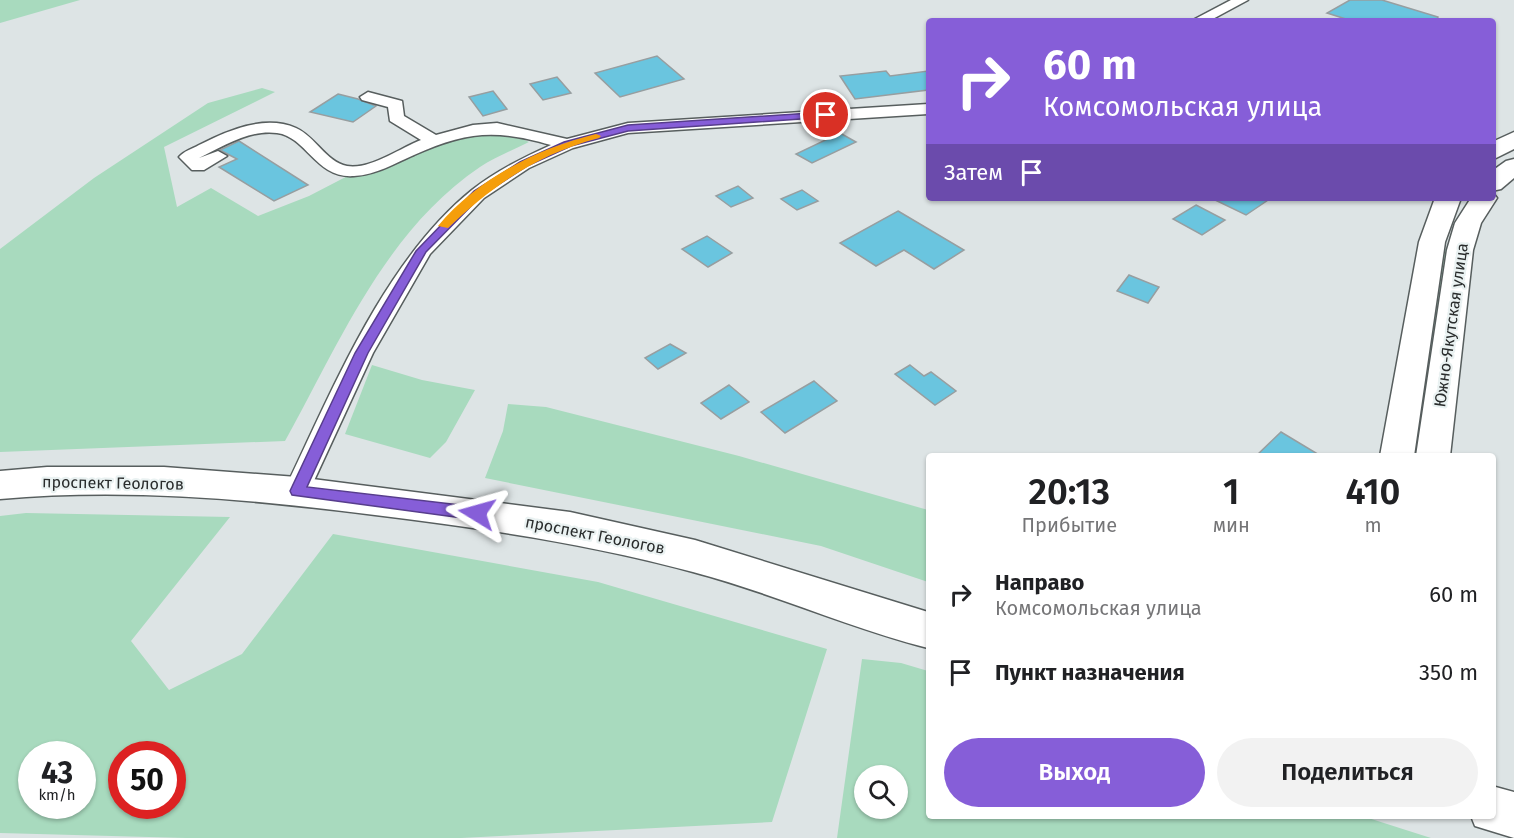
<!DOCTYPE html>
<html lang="ru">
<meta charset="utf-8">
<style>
:root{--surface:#fff;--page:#f2f2f2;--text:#202124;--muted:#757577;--accent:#865ed8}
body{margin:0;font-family:"Fira Sans",sans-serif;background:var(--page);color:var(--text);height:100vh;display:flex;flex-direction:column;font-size:22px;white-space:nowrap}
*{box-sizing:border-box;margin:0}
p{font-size:20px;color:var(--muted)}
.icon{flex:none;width:33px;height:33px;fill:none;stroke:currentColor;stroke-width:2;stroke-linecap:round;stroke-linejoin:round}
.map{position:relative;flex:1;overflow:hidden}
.side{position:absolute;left:926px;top:453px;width:570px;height:366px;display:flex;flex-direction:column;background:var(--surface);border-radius:6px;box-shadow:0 2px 4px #0004}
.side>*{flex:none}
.hud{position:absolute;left:926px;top:18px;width:570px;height:183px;border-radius:6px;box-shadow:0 2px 4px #0004;background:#865ed8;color:#fff;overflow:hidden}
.fabs{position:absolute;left:854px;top:765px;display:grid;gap:12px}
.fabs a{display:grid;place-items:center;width:54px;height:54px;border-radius:50%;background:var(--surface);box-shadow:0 2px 4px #0004;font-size:30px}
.speed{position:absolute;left:18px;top:741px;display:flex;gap:12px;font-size:30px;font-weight:700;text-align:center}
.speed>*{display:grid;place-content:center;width:78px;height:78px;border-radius:50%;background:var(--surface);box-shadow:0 2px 4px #0004;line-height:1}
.speed small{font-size:15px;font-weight:400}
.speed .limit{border:9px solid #d22;background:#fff;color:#111}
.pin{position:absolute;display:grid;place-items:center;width:51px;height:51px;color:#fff;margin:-26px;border:3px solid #fff;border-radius:50%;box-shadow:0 2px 6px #0007}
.me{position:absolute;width:66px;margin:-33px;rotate:278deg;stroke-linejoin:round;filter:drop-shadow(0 0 4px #0008)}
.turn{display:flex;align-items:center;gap:21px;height:126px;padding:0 18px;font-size:27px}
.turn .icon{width:78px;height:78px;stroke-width:2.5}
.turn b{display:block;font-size:42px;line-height:51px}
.then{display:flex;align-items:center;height:57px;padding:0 18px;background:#0003;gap:12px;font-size:22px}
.eta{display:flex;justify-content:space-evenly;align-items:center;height:102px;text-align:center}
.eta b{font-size:36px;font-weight:600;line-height:42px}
.button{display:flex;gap:12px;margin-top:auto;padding:12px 18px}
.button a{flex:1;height:69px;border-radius:36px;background:var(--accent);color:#fff;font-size:24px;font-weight:600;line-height:69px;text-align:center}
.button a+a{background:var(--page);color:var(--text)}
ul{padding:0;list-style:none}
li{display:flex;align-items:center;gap:18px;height:78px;padding:0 18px}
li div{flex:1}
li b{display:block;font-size:22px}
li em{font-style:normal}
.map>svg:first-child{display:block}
.green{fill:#a8dabe;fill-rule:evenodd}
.building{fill:#6ac5df;stroke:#979ea0;stroke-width:1.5}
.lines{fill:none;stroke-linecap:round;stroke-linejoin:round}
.street-casing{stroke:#575e5e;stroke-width:3}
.secondary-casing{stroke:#575e5e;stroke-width:3}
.street{fill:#fff;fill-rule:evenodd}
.secondary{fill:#fff;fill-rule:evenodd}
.route{fill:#865ed8;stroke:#573d8c;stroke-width:1.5}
.slow{fill:#f59e0b}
.labels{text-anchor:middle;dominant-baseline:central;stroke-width:4.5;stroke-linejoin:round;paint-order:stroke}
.street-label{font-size:16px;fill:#292c2c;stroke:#eaf2f2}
</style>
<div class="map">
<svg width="1514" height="838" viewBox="0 0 1514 838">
<rect width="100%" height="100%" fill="#dde4e5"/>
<g class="green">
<path d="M0,0H80L0,23Z"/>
<path d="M262,88L275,92L164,147L177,207L211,188L258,216L309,196L363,168L435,142L497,128L529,142C513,150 495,157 480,167C385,231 339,344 285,441L0,452V249L94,178L208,103Z"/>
<path d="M1441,248L1450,250L1419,456H1407Z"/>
<path d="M372,365L422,380L475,390L446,442L430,458L345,434Z"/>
<path d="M508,404L546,407L739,456L928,510V582L821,546L485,478L503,431Z"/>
<path d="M26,513L230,517L131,641L169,690L242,654L333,534L598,582L827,649L772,822L461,838H186L0,833V516ZM32,754H82V806H32ZM122,754H172V806H122Z"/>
<path d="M862,659L901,663L928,671V816H1362L1431,838H837ZM864,776H897V808H864Z"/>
</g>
<g class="building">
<path d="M1350,0H1382L1438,17L1437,21H1352L1327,13Z"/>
<path d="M657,56L684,79L620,97L595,73Z"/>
<path d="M886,71L890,76L928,71V90L855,99L840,76Z"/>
<path d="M557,77L571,93L543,100L530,84Z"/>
<path d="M493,91L507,109L483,116L469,97Z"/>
<path d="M338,94L358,99L376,106L353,122L310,112Z"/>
<path d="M840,133L856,142L812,163L796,154Z"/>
<path d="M239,141L308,185L274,201L219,167L237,159L220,150Z"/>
<path d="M738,186L753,198L731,207L716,196Z"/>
<path d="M802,190L818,201L797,210L781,199Z"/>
<path d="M1211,198H1271L1246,215Z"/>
<path d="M1196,205L1225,220L1202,235L1173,219Z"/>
<path d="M898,211L964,250L934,269L904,250L876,266L840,243Z"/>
<path d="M707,236L732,253L708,267L682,249Z"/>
<path d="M1129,275L1159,287L1148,303L1117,291Z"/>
<path d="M670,344L686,353L658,369L645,358Z"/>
<path d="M910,365L924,376L931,372L956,391L935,405L895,374Z"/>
<path d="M814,381L837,401L785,433L761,412Z"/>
<path d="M729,385L749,402L721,419L701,403Z"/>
<path d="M1281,432L1321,456H1256Z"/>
</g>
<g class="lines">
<g class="street-casing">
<g id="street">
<path d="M1231,0H1248L1209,21H1191Z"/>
<path d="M368,92L402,101L404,116L436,135L473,125L497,123L567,139L628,123L928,104V114L628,133L573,148L529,168L484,198L430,254L373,353L306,498L297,501L288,498L284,491C332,391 384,261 472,190C496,171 524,157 551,145C496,129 467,131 414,155C395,163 376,175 354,176C316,179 307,137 277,133C250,129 222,147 199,158L218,151L227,156L204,170H192L179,157C184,151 192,149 199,145C227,131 264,114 296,128C315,136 326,162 347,166C370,170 400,148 421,140L390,121L388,107L362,100L360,97Z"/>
</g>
</g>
<g class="secondary-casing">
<g id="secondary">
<path d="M1514,132V149L1492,160V142Z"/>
<path d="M1514,159V178L1501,189L1492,191V171L1506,161Z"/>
<path d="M1493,193L1497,198L1481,223L1473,250L1450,456H1416L1447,250L1455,223L1471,198H1492Z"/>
<path d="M1435,198H1461L1445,242L1414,456H1380L1419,242Z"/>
<path d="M47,467H164L297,477L570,512L695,540L928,612V648C849,628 773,593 693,572C589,544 482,528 375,515C251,499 125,488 0,499V471Z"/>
<path d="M1492,786L1514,792V838L1475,826L1471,816H1492Z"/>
</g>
</g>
<use href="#street" class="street"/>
<use href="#secondary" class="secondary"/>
</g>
<path class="route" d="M826,112L830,115L829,117L628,131L571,146L527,166L481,196L426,252L368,353L307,487L477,507L482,509L484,513L482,518L477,520L292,495L290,491L355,353L416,251L474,191L520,162L564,142L628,125Z"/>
<path class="slow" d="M596,134L601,136L599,138C538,154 493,185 448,228L438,226C477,179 538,148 596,134Z"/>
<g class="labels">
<g class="street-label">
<text transform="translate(1451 325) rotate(-82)">Южно-Якутская улица</text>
<text transform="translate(113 483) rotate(1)">проспект Геологов</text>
<text transform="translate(595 535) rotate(11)">проспект Геологов</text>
</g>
</g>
</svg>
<div class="fabs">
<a><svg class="icon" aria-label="search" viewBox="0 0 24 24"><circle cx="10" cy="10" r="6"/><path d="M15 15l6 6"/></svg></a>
</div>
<div class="speed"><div>43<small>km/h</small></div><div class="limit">50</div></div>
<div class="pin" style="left:826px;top:115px;background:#d93025"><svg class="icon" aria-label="arrive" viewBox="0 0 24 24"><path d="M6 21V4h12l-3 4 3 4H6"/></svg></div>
<svg class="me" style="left:477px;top:513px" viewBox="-20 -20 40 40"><path d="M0-17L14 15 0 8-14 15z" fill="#865ed8" stroke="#fff" stroke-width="4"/></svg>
<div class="hud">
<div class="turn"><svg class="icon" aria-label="right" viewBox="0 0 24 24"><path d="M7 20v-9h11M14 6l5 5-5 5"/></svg><div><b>60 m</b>Комсомольская улица</div></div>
<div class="then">Затем<svg class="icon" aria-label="arrive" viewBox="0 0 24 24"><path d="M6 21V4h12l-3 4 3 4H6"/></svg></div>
</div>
<section class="side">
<div class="eta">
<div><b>20:13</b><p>Прибытие</p></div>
<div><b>1</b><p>мин</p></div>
<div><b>410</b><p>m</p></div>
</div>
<ul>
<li><svg class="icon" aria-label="right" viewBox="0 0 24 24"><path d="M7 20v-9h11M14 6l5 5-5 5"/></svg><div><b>Направо</b><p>Комсомольская улица</p></div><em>60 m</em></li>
<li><svg class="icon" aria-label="arrive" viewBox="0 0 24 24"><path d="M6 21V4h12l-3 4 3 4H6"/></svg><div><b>Пункт назначения</b></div><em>350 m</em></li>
</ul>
<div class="button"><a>Выход</a><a>Поделиться</a></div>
</section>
</div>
